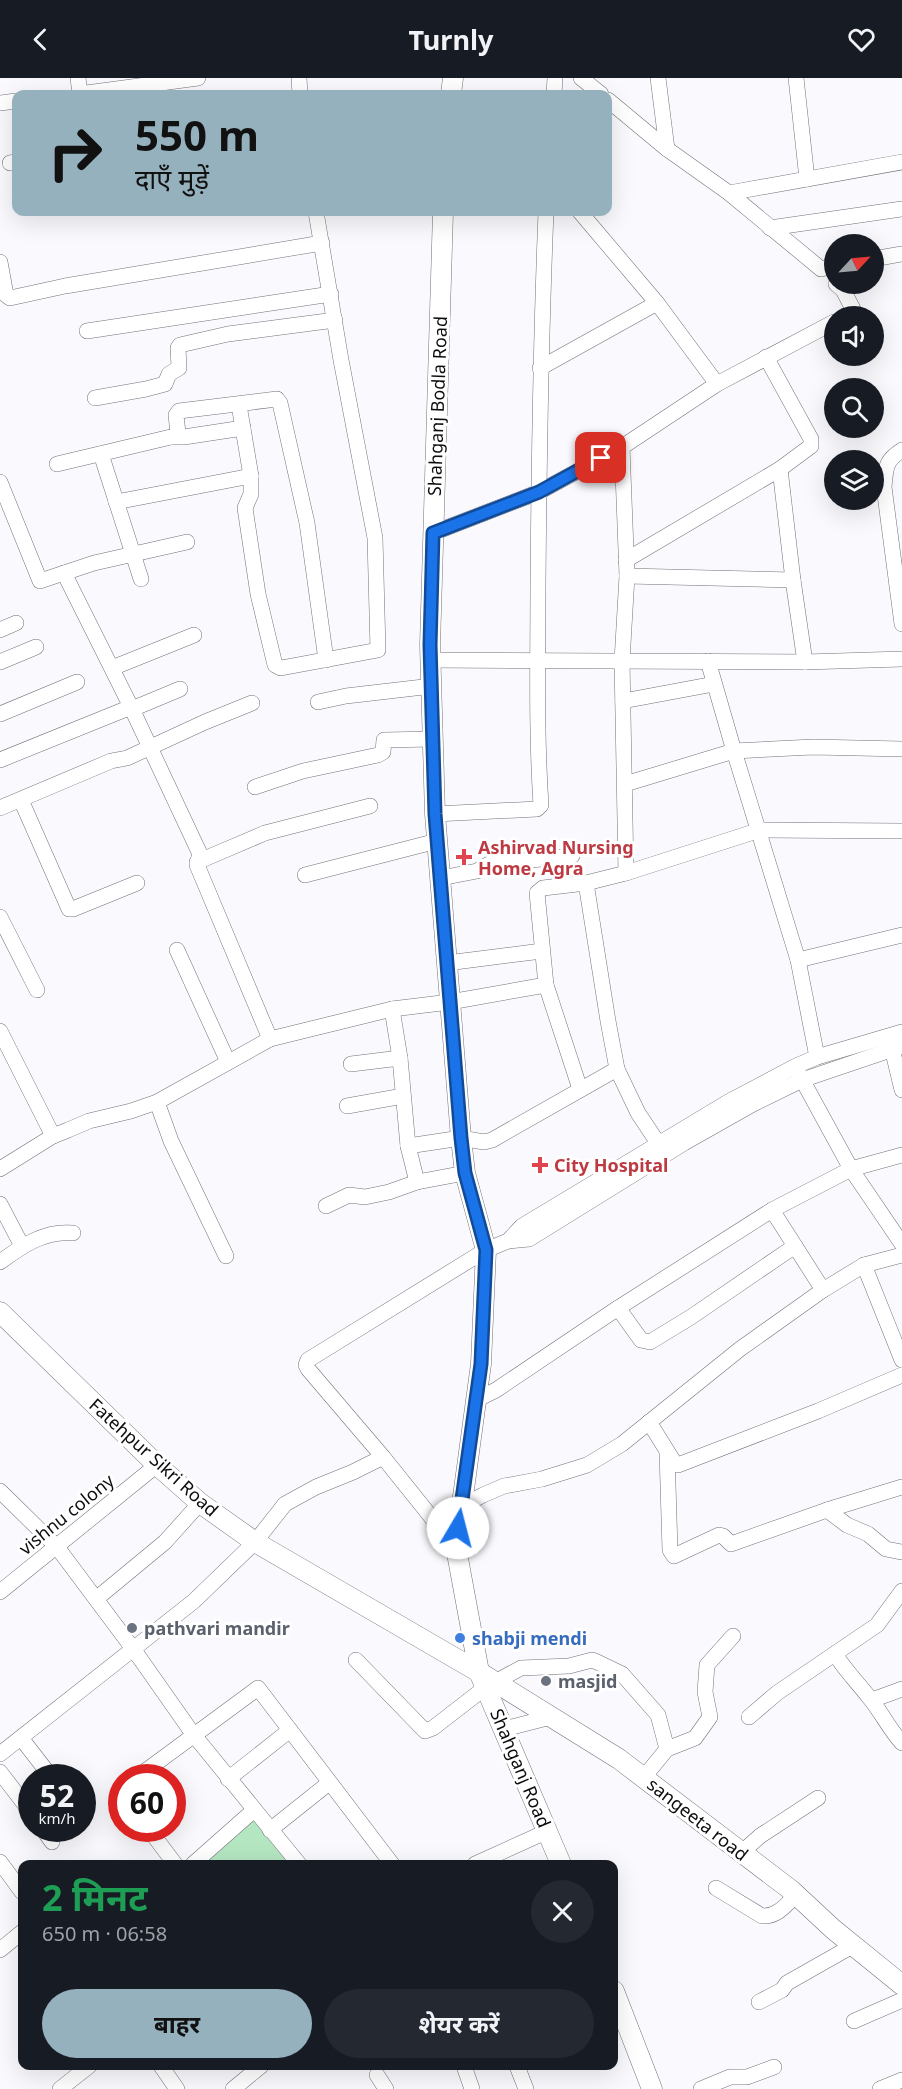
<!DOCTYPE html>
<html lang="hi">
<meta charset="utf-8">
<style>
:root{--surface:#171b24;--page:#242831;--text:#f1f3f6;--muted:#9ea1a6;--accent:#96b1be}
body{margin:0;font-family:"Noto Sans","Noto Sans Devanagari",sans-serif;background:var(--page);color:var(--text);height:100vh;display:flex;flex-direction:column;font-size:22px;white-space:nowrap}
*{box-sizing:border-box;margin:0}
p{font-size:20px;color:var(--muted)}
.icon{flex:none;width:33px;height:33px;fill:none;stroke:currentColor;stroke-width:2;stroke-linecap:round;stroke-linejoin:round}
.map{position:relative;flex:1;overflow:hidden}
.side{position:absolute;left:18px;top:1782px;width:600px;height:210px;display:flex;flex-direction:column;background:var(--surface);border-radius:12px;box-shadow:0 6px 24px #0002}
.side>*{flex:none}
.banner{position:absolute;left:12px;top:12px;width:600px;height:126px;border-radius:12px;box-shadow:0 6px 24px #0002;background:#96b1be;color:#111;overflow:hidden}
.needle{width:39px;rotate:64deg}
.fabs{position:absolute;left:824px;top:156px;display:grid;gap:12px}
.fabs a{display:grid;place-items:center;width:60px;height:60px;border-radius:50%;background:var(--surface);box-shadow:0 6px 24px #0002;font-size:30px}
.speed{position:absolute;left:18px;top:1686px;display:flex;gap:12px;font-size:30px;font-weight:700;text-align:center}
.speed>*{display:grid;place-content:center;width:78px;height:78px;border-radius:50%;background:var(--surface);box-shadow:0 6px 24px #0002;line-height:1}
.speed small{font-size:15px;font-weight:400}
.speed .limit{border:9px solid #d22;background:#fff;color:#111}
.pin{position:absolute;display:grid;place-items:center;width:51px;height:51px;color:#fff;margin:-26px;border-radius:12px;box-shadow:0 3px 9px #0006}
.me{position:absolute;width:66px;margin:-33px;rotate:8deg;stroke-linejoin:round;filter:drop-shadow(0 0 4px #0008)}
.turn{display:flex;align-items:center;gap:21px;height:126px;padding:0 24px;font-size:27px}
.turn .icon{width:78px;height:78px;stroke-width:2.5}
.turn b{display:block;font-size:42px;line-height:51px}
.round{display:grid;place-items:center;flex:none;width:63px;height:63px;border-radius:32px;background:var(--page)}
.summary{display:flex;align-items:center;justify-content:space-between;height:102px;padding:0 24px}
h1{font-size:36px;font-weight:700;line-height:45px;color:#1e9e55}
.cta{display:flex;gap:12px;margin-top:auto;padding:12px 24px}
.cta a{flex:1;height:69px;border-radius:36px;background:var(--accent);color:#111;font-size:24px;font-weight:700;line-height:69px;text-align:center}
.cta a+a{background:var(--page);color:var(--text)}
header{display:flex;justify-content:space-between;align-items:center;height:78px;padding:0 24px;background:var(--surface);font-size:27px;font-weight:700}
.map>svg:first-child{display:block}
.green{fill:#b4e6c1}
.lines{fill:none;stroke-linecap:round;stroke-linejoin:round}
.minor-casing{stroke:#727279;stroke-width:16}
.major-casing{stroke:#727279;stroke-width:21}
.minor{stroke:#fff;stroke-width:15}
.major{stroke:#fff;stroke-width:20}
.route-casing{stroke:#114b97;stroke-width:15}
.route{stroke:#1a73e8;stroke-width:10}
.health-dot{fill:#e0444e;stroke:#fff;stroke-width:2}
.worship-dot{fill:#6b7280;stroke:#fff;stroke-width:2}
.shop-dot{fill:#3f7fe0;stroke:#fff;stroke-width:2}
.labels{text-anchor:middle;dominant-baseline:central;stroke-width:6;stroke-linejoin:round;paint-order:stroke}
.street-label{font-size:18px;fill:#0d0d0f;stroke:#fff}
.health-label{font-size:18px;font-weight:bold;fill:#be3a42;stroke:#fff;text-anchor:start}
.worship-label{font-size:18px;font-weight:bold;fill:#5b616d;stroke:#fff;text-anchor:start}
.shop-label{font-size:18px;font-weight:bold;fill:#366cbe;stroke:#fff;text-anchor:start}
</style>
<header><svg class="icon" aria-label="back" viewBox="0 0 24 24"><path d="M15 5l-7 7 7 7"/></svg>Turnly<svg class="icon" aria-label="heart" viewBox="0 0 24 24"><path d="M12 20l-8-8c-3-5 5-10 8-4 3-6 11-1 8 4z"/></svg></header>
<div class="map">
<svg width="902" height="2011" viewBox="0 0 902 2011">
<rect width="100%" height="100%" fill="#f9f9fe"/>
<path class="green" d="M245,1732L294,1786H188Z"/>
<g class="lines">
<g class="minor-casing">
<g id="minor">
<path d="M78,0L80,16"/>
<path d="M299,0L300,16"/>
<path d="M581,0L601,16"/>
<path d="M658,0L667,71"/>
<path d="M796,0L807,101"/>
<path d="M79,16L198,0"/>
<path d="M554,16L555,0"/>
<path d="M608,22L667,71L729,115L902,84"/>
<path d="M0,25L16,23"/>
<path d="M10,85L16,84"/>
<path d="M729,115L821,191L834,188"/>
<path d="M580,134L657,225L717,306L622,369L627,498L622,583L626,795"/>
<path d="M770,150L902,131"/>
<path d="M873,181L902,176"/>
<path d="M0,184L6,217L10,220L65,208L322,165"/>
<path d="M836,206L843,212L853,231L852,235L844,238"/>
<path d="M87,253L331,216"/>
<path d="M540,290L657,225"/>
<path d="M717,306L834,244"/>
<path d="M95,320L146,311L165,306L169,296L179,290L178,270L180,267L228,256L335,242"/>
<path d="M239,327L251,398V416L245,430L258,516L275,587L281,590L378,572L375,460L341,282L316,134"/>
<path d="M172,359H184L243,350"/>
<path d="M902,372C885,383 886,389 884,409L902,546"/>
<path d="M101,376L141,501"/>
<path d="M57,386L175,358L178,355L176,337L179,333L277,321L280,325L307,445L326,582"/>
<path d="M780,391L793,502L805,584"/>
<path d="M0,404L40,503L94,485L187,464"/>
<path d="M116,424L251,398"/>
<path d="M433,455L539,414L622,369"/>
<path d="M626,482L780,391L811,368V361L766,279"/>
<path d="M64,495L132,631L200,776L197,787L270,961"/>
<path d="M627,498L793,502"/>
<path d="M0,552L16,545"/>
<path d="M430,582L805,584L902,581"/>
<path d="M708,583L734,673L798,882L817,979"/>
<path d="M0,584L36,569"/>
<path d="M112,590L194,557"/>
<path d="M623,623L714,606"/>
<path d="M318,624L346,618L432,608"/>
<path d="M132,631L180,611"/>
<path d="M0,636L77,604"/>
<path d="M0,682L131,629"/>
<path d="M625,706L734,673L813,669L902,671"/>
<path d="M255,709L303,693L378,677L383,674L384,662L433,661"/>
<path d="M21,722L69,831H73L137,805"/>
<path d="M0,730L111,683L127,680L205,644L252,625"/>
<path d="M435,736L537,731L541,727C536,654 538,579 538,505C539,381 541,257 546,134"/>
<path d="M197,784L265,755L370,728"/>
<path d="M305,797L437,763"/>
<path d="M441,800L477,793L489,786L572,778"/>
<path d="M586,805L608,943L617,991L638,1035L658,1065"/>
<path d="M0,839L37,912"/>
<path d="M177,872L228,984"/>
<path d="M798,882L902,857"/>
<path d="M447,885L542,873"/>
<path d="M392,931L400,980L408,1068L417,1104L465,1095"/>
<path d="M0,953L53,1058"/>
<path d="M890,962L902,1012"/>
<path d="M351,986L400,980"/>
<path d="M798,994L851,1091L902,1166"/>
<path d="M580,1011L546,907L537,815L543,810L586,805L626,795L760,752L902,753"/>
<path d="M157,1024L171,1063L226,1178"/>
<path d="M347,1028L403,1018"/>
<path d="M408,1068L461,1060L484,1064L492,1062L617,991"/>
<path d="M0,1091L53,1058L68,1052L89,1043L131,1033L157,1024L270,961L392,931L450,924L546,907"/>
<path d="M0,1126L22,1168"/>
<path d="M326,1128L349,1117L365,1119L389,1114L417,1104"/>
<path d="M772,1132L823,1212"/>
<path d="M508,1163L522,1148L728,1024L796,988L817,979L902,954"/>
<path d="M0,1184C22,1168 45,1152 73,1155"/>
<path d="M864,1187L902,1282"/>
<path d="M618,1230L641,1262L650,1264L691,1239L795,1168"/>
<path d="M476,1322L496,1312L618,1230L772,1132L851,1091L902,1077"/>
<path d="M649,1344L674,1384L678,1387L818,1333L902,1297"/>
<path d="M667,1374L670,1472L674,1478L719,1457L723,1458L731,1466L827,1432L902,1409"/>
<path d="M0,1413L57,1469L134,1572L193,1656L299,1786"/>
<path d="M461,1429L483,1417L504,1408L542,1401L587,1387L622,1366L740,1271L823,1212L864,1187L902,1177"/>
<path d="M827,1432L847,1447L868,1456L886,1471L901,1474"/>
<path d="M456,1470L383,1379L308,1291L306,1287L308,1282L486,1172L508,1163L529,1161L684,1065L753,1026L802,1002L902,968"/>
<path d="M0,1514L157,1387"/>
<path d="M96,1521L165,1464L200,1425"/>
<path d="M835,1576C845,1592 857,1604 868,1618C881,1633 889,1651 902,1665"/>
<path d="M356,1582L425,1653L433,1650L486,1609"/>
<path d="M495,1604L521,1590L569,1588L592,1582L597,1584L622,1596L658,1637L667,1671L644,1699"/>
<path d="M872,1622L902,1611"/>
<path d="M749,1639L777,1615L877,1547L902,1513"/>
<path d="M504,1651L551,1639"/>
<path d="M21,1660L52,1700"/>
<path d="M667,1671L695,1660L710,1639L705,1614L707,1587L733,1558"/>
<path d="M0,1676L194,1523L255,1464L285,1426L316,1409L353,1394L383,1379"/>
<path d="M0,1694L32,1736"/>
<path d="M136,1700L258,1610L392,1786"/>
<path d="M228,1701L290,1652"/>
<path d="M122,1712V1717"/>
<path d="M82,1738L84,1740"/>
<path d="M42,1750L52,1764"/>
<path d="M148,1750L175,1786"/>
<path d="M270,1752L329,1705"/>
<path d="M741,1775L760,1758L818,1720"/>
<path d="M0,1784L22,1814"/>
<path d="M193,1786L254,1732"/>
<path d="M475,1786L548,1753"/>
<path d="M716,1810L762,1838C777,1839 786,1827 796,1817"/>
<path d="M0,1872L22,1854"/>
<path d="M759,1924L782,1912L787,1905L854,1867"/>
<path d="M854,1943L902,1922"/>
<path d="M161,1988L177,2011"/>
<path d="M464,1988L472,2011"/>
<path d="M517,1988L526,2011"/>
<path d="M377,1997L386,2011"/>
<path d="M60,2011L89,1988"/>
<path d="M233,2011L261,1988"/>
<path d="M701,2011L730,1999H747L774,1989"/>
<path d="M880,2011L902,2002"/>
</g>
</g>
<g class="major-casing">
<g id="major">
<path d="M451,16L453,0"/>
<path d="M443,134L430,567L435,736L461,1060L465,1095L486,1172L481,1286L456,1470L479,1594L561,1786"/>
<path d="M0,1234L157,1387L200,1425L255,1464L479,1594L619,1681L791,1812L833,1851L902,1907"/>
<path d="M614,1913L652,2011"/>
</g>
</g>
<use href="#minor" class="minor"/>
<use href="#major" class="major"/>
</g>
<g class="lines">
<g class="route-casing">
<path id="route" d="M458,1450L481,1286L486,1172L465,1095L461,1060L435,736L430,567L433,455L539,414L601,380"/>
</g>
<use href="#route" class="route"/>
</g>
<g class="health-dot">
<path d="M461 770h6v6h6v6h-6v6h-6v-6h-6v-6h6z"/>
<path d="M537 1078h6v6h6v6h-6v6h-6v-6h-6v-6h6z"/>
</g>
<g class="worship-dot">
<circle cx="132" cy="1550" r="6"/>
<circle cx="546" cy="1603" r="6"/>
</g>
<circle class="shop-dot" cx="460" cy="1560" r="6"/>
<g class="labels">
<g class="street-label">
<text transform="translate(437 328) rotate(-88)">Shahganj Bodla Road</text>
<text transform="translate(154 1379) rotate(42)">Fatehpur Sikri Road</text>
<text transform="translate(66 1436) rotate(-39)">vishnu colony</text>
<text transform="translate(521 1690) rotate(67)">Shahganj Road</text>
<text transform="translate(698 1741) rotate(38)">sangeeta road</text>
</g>
<g class="health-label">
<text x="478" y="769">Ashirvad Nursing<tspan x="478" dy="21">Home, Agra</tspan></text>
<text x="554" y="1087">City Hospital</text>
</g>
<g class="worship-label">
<text x="144" y="1550">pathvari mandir</text>
<text x="558" y="1603">masjid</text>
</g>
<g class="shop-label">
<text x="472" y="1560">shabji mendi</text>
</g>
</g>
</svg>
<div class="fabs">
<a><svg class="needle" viewBox="-14 -14 28 28"><path d="M0-13l5 13h-10z" fill="#e53935"/><path d="M0 13l5-13h-10z" fill="#9ea1a6"/></svg></a>
<a><svg class="icon" aria-label="sound" viewBox="0 0 24 24"><path d="M4 9h4l5-4v14l-5-4H4zM17 9q2 3 0 6"/></svg></a>
<a><svg class="icon" aria-label="search" viewBox="0 0 24 24"><circle cx="10" cy="10" r="6"/><path d="M15 15l6 6"/></svg></a>
<a><svg class="icon" aria-label="layers" viewBox="0 0 24 24"><path d="M12 4l9 5-9 5-9-5zM3 14l9 5 9-5"/></svg></a>
</div>
<div class="speed"><div>52<small>km/h</small></div><div class="limit">60</div></div>
<div class="pin" style="left:601px;top:380px;background:#d93025"><svg class="icon" aria-label="arrive" viewBox="0 0 24 24"><path d="M6 21V4h12l-3 4 3 4H6"/></svg></div>
<svg class="me" style="left:458px;top:1450px" viewBox="-20 -20 40 40"><circle r="19" fill="#fff"/><path d="M0-13L10 11 0 6-10 11z" fill="#1a73e8"/></svg>
<div class="banner">
<div class="turn"><svg class="icon" aria-label="right" viewBox="0 0 24 24"><path d="M7 20v-9h11M14 6l5 5-5 5"/></svg><div><b>550 m</b>दाएँ मुड़ें</div></div>
</div>
<section class="side">
<div class="summary"><div><h1>2 मिनट</h1><p>650 m · 06:58</p></div><a class="round"><svg class="icon" aria-label="close" viewBox="0 0 24 24"><path d="M6 6l12 12M18 6L6 18"/></svg></a></div>
<div class="cta"><a>बाहर</a><a>शेयर करें</a></div>
</section>
</div>
